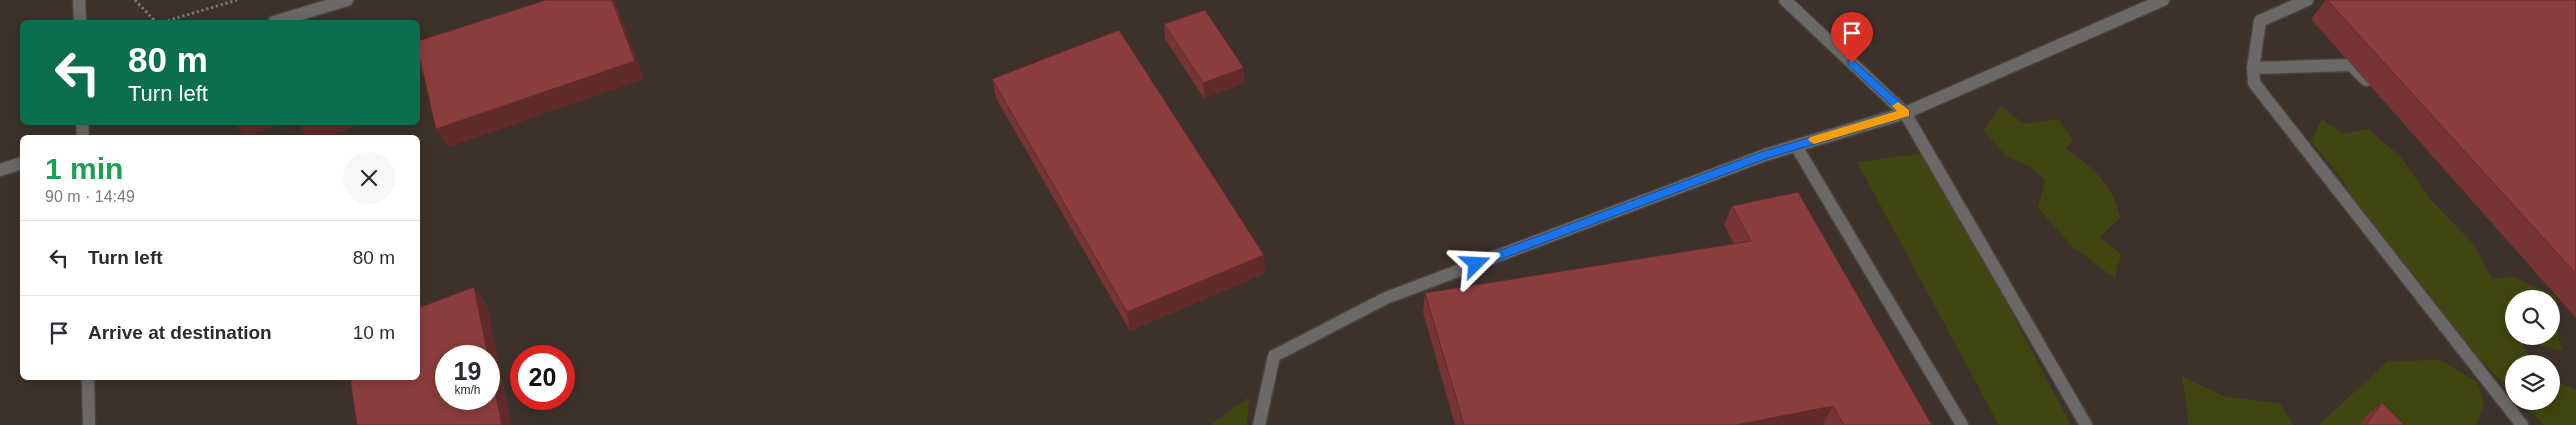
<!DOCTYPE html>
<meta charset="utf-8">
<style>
:root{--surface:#fff;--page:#f7f7f7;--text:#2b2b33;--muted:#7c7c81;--line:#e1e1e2}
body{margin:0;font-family:Helvetica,sans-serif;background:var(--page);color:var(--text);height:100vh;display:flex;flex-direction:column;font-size:19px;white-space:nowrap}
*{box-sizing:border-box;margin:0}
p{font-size:16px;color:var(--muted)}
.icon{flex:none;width:28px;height:28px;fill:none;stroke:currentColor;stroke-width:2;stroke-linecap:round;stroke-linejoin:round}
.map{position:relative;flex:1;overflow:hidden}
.drawer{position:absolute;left:20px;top:135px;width:400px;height:245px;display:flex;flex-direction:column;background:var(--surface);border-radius:8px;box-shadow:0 2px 12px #0003}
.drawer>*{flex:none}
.banner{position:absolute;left:20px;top:20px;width:400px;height:105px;border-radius:8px;box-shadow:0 2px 12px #0003;background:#0b6e4f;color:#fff;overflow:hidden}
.tools{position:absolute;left:2505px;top:290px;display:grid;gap:10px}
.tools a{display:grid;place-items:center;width:55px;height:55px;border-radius:50%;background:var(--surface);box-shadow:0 2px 12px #0003;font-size:25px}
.speed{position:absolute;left:435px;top:345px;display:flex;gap:10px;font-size:25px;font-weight:700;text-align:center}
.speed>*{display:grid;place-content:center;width:65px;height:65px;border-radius:50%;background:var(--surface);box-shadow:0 2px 12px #0003;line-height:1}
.speed small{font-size:12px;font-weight:400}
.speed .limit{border:8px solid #d22;background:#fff;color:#111}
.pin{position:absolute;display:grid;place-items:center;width:42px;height:42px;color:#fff;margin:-51px -21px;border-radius:50% 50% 50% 0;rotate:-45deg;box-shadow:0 0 5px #0007}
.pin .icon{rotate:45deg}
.me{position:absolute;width:55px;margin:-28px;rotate:69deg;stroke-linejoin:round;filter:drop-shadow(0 0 4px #0008)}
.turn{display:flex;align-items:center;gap:18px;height:105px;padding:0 25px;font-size:22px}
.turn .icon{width:65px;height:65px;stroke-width:2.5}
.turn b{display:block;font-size:35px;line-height:42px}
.round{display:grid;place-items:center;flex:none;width:52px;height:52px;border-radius:26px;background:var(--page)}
.head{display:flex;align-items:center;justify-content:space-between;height:85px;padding:0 25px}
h1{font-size:30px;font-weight:800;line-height:38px;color:#1e9e55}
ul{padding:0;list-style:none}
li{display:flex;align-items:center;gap:15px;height:75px;padding:0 25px;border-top:1px solid var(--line)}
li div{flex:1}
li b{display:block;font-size:19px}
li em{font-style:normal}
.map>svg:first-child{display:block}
.built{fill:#3d322b;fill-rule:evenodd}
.green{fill:#40460f;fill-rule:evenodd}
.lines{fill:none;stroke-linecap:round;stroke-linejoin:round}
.minor-casing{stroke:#4a4441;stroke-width:15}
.path{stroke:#787370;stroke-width:3;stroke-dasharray:2.5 2.5;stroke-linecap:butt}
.minor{stroke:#6b6967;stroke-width:12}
.wall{fill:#773434}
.shaded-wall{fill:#612b2a}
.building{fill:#8a3d3c;stroke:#612b2a}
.route{fill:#1a73e8;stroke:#114b97}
.slow{fill:#f59e0b}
</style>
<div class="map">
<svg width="2576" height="425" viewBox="0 0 2576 425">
<rect width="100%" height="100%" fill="#2f2926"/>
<path class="built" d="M0,0H2576V425H0ZM22,22H418V122H22ZM22,138H418V378H22ZM2514,299H2551V336H2514ZM446,356H489V399H446ZM521,356H564V399H521ZM2514,364H2551V401H2514Z"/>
<g class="green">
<path d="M2001,106L2024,124L2058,119L2073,140L2066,149C2092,166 2114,186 2120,218L2100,237L2121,254L2115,278L2072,246L2038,208L2045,180L2030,166L2007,157L1983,130Z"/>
<path d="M2322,119L2343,134L2368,129L2400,156L2431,200L2474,245L2492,279L2514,277L2557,297L2556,327L2562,350L2522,342L2532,364H2514V394L2465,344L2369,234L2343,180L2311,141ZM2514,299H2551V336H2514Z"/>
<path d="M1927,153L2071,425H1999L1857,162Z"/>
<path d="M2440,360L2477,382L2484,404L2476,425H2319L2388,361Z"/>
<path d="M2182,376L2225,397L2279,403L2294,425H2189Z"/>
<path d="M2551,379L2576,390V425H2544L2521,401H2551Z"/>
<path d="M1249,397L1247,425H1210Z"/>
</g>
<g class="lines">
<g class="minor-casing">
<g id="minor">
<path d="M79,0L80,22"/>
<path d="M1785,0L1905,113L2086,425"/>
<path d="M2307,0L2260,21L2253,68L2254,83L2522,425"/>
<path d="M274,22L347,0"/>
<path d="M2253,68L2351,65L2366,80"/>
<path d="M82,122L83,138"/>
<path d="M1796,146L1962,425"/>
<path d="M0,170L22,163"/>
<path d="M88,378L89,425"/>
<path d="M1259,425L1274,356L1386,298L1765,155L1905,113L2163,0"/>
</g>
</g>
<g class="path">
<path d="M135,0L156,22"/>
<path d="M163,22L237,0"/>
</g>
<use href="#minor" class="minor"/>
</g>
<g class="wall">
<path d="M2326,0H2576V318L2311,19Z"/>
<path d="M1164,24L1244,83L1204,98L1165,39Z"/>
<path d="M992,79L1265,273L1130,331L996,98Z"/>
<path d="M1732,206L1932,425H1824L1823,424L1817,425H1455L1423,312L1425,293L1734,244L1724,225Z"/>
<path d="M2382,403L2404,425H2360L2366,416Z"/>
</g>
<g class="shaded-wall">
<path d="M612,0H615L644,79L449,147L436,129Z"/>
<path d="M1244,68V83L1204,98L1203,83Z"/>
<path d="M232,122H288L245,137Z"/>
<path d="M300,122H368L324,138H308L297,124Z"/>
<path d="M1264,255L1265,273L1130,331L1127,312Z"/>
<path d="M474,287L487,305L512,425H502L489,360V356H488Z"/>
<path d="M1833,406L1823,424L1817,425H1736Z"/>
</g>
<g class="building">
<path d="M546,0H612L635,61L436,129L418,51V41Z"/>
<path d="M2327,0H2576V274Z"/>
<path d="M1205,10L1244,68L1203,83L1164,24Z"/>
<path d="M1119,30L1264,255L1127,312L992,79Z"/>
<path d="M1798,192L1932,425H1844L1833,406L1736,425H1464L1425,293L1751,241L1732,206Z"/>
<path d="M474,287L488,356H446V399H489V360L502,425H357L350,378H418V308Z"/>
<path d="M2382,403L2404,425H2364L2368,422Z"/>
</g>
<path class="route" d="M1852,59L1909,110V116L1768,158L1480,267H1472V261L1761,152L1897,111L1848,65V60Z"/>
<path class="slow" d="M1898,102L1909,110V116L1814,144L1808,140L1810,137L1897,111L1892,106Z"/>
</svg>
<div class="tools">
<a><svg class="icon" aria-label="search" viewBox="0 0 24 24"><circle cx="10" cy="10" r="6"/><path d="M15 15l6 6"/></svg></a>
<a><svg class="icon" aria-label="layers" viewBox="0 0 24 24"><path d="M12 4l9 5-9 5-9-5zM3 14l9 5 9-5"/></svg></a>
</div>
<div class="speed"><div>19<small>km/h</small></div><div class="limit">20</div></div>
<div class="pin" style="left:1852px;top:63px;background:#d93025"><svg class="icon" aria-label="arrive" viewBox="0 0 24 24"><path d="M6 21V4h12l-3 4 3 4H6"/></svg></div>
<svg class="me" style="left:1476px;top:264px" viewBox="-20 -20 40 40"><path d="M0-17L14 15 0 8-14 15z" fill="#1a73e8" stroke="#fff" stroke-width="4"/></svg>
<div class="banner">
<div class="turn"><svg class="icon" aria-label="left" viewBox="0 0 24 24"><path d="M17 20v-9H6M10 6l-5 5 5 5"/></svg><div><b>80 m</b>Turn left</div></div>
</div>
<section class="drawer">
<div class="head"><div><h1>1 min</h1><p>90 m · 14:49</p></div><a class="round"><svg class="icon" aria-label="close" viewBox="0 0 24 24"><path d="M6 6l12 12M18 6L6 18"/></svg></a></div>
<ul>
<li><svg class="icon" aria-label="left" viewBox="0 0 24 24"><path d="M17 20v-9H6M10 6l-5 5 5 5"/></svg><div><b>Turn left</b></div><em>80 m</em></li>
<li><svg class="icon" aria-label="arrive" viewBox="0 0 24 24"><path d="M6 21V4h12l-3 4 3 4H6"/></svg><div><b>Arrive at destination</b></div><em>10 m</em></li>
</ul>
</section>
</div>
